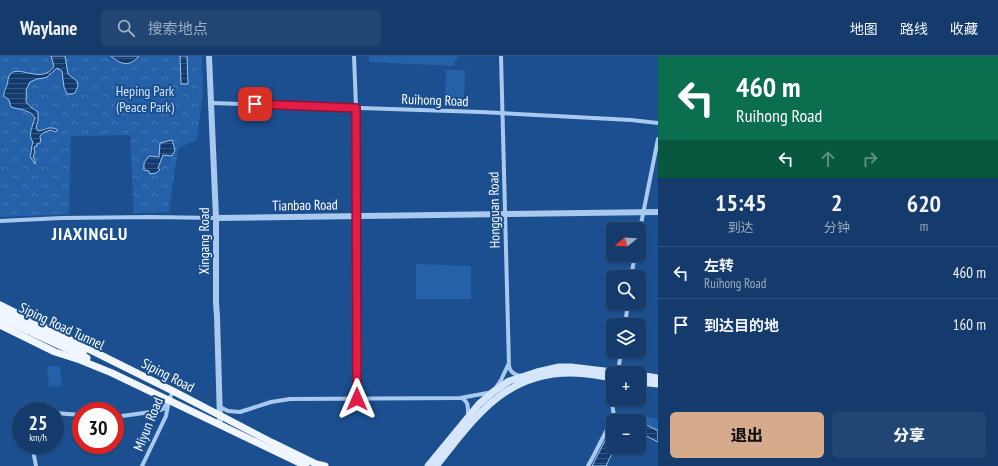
<!DOCTYPE html>
<html lang="zh">
<meta charset="utf-8">
<style>
:root{--surface:#143b6b;--page:#214673;--text:#f1f3f6;--muted:#9dadc1;--line:#33557e;--accent:#d6ab8b}
body{margin:0;font-family:"PT Sans Narrow","Noto Sans SC",sans-serif;background:var(--page);color:var(--text);height:100vh;display:flex;flex-direction:column;font-size:15px;white-space:nowrap}
*{box-sizing:border-box;margin:0}
p{font-size:13px;color:var(--muted)}
.icon{flex:none;width:22px;height:22px;fill:none;stroke:currentColor;stroke-width:2;stroke-linecap:round;stroke-linejoin:round}
.map{position:relative;flex:1;overflow:hidden}
.panel{display:flex;flex-direction:column;background:var(--surface);width:340px}
.panel>*{flex:none}
.guide{background:#0b6e4f;color:#fff;overflow:hidden}
.needle{width:26px;rotate:252deg}
.fabs{position:absolute;left:606px;top:166px;display:grid;gap:8px}
.fabs a{display:grid;place-items:center;width:40px;height:40px;border-radius:6px;background:var(--surface);box-shadow:0 1px 3px #0004,0 0 0 1px var(--line);font-size:20px}
.speed{position:absolute;left:12px;top:346px;display:flex;gap:8px;font-size:20px;font-weight:700;text-align:center}
.speed>*{display:grid;place-content:center;width:52px;height:52px;border-radius:50%;background:var(--surface);box-shadow:0 1px 3px #0004,0 0 0 1px var(--line);line-height:1}
.speed small{font-size:10px;font-weight:400}
.speed .limit{border:6px solid #d22;background:#fff;color:#111}
.pin{position:absolute;display:grid;place-items:center;width:34px;height:34px;color:#fff;margin:-17px;border-radius:8px;box-shadow:0 2px 6px #0006}
.me{position:absolute;width:44px;margin:-22px;rotate:0deg;stroke-linejoin:round;filter:drop-shadow(0 0 3px #0008)}
.turn{display:flex;align-items:center;gap:14px;height:84px;padding:0 12px;font-size:18px}
.turn .icon{width:52px;height:52px;stroke-width:2.5}
.turn b{display:block;font-size:28px;line-height:34px}
.lanes{display:flex;align-items:center;height:38px;padding:0 12px;background:#0003;justify-content:center;gap:20px;direction:ltr}
.lanes .off{opacity:.35}
.eta{display:flex;justify-content:space-evenly;align-items:center;height:68px;text-align:center}
.eta b{font-size:24px;font-weight:800;line-height:28px}
.action{display:flex;gap:8px;margin-top:auto;padding:8px 12px}
.action a{flex:1;height:46px;border-radius:6px;background:var(--accent);color:#111;font-size:16px;font-weight:800;line-height:46px;text-align:center}
.action a+a{background:var(--page);color:var(--text)}
ul{padding:0;list-style:none}
li{display:flex;align-items:center;gap:12px;height:52px;padding:0 12px;border-top:1px solid var(--line)}
li div{flex:1}
li b{display:block;font-size:15px}
li em{font-style:normal}
header{display:flex;align-items:center;gap:24px;box-sizing:border-box;height:56px;padding:0 20px;background:var(--surface);border-bottom:1px solid var(--line)}
header strong{font-size:19px}
nav{display:flex;gap:22px;margin-inline-start:auto;font-size:14px}
.search{width:280px;height:36px;background:var(--page);display:flex;align-items:center;gap:10px;box-sizing:border-box;padding:0 14px;border-radius:6px;color:var(--muted);font-size:15px}
main{display:flex;flex:1;min-height:0}
.map>svg:first-child{display:block}
.forest{fill:url(#forest-crowns)}
.pitch{fill:#2461a8}
.water{fill:url(#water-rules);stroke:#9cc4f0}
.lines{fill:none;stroke-linecap:round;stroke-linejoin:round}
.minor{stroke:#a9c9ee;stroke-width:4}
.tertiary{stroke:#a9c9ee;stroke-width:6}
.secondary{stroke:#d6e6fa;stroke-width:7}
.primary{stroke:#f0f6ff;stroke-width:7}
.route-casing{stroke:#92132f;stroke-width:10}
.route{stroke:#e11d48;stroke-width:7}
.labels{text-anchor:middle;dominant-baseline:central;stroke-width:4;stroke-linejoin:round;paint-order:stroke}
.park-label{font-size:14px;fill:#cfe3fa;stroke:#1b4f8f}
.street-label{font-size:14px;fill:#fff;stroke:#1b4f8f}
.district-label{font-size:18px;font-weight:bold;letter-spacing:1px;fill:#fff;stroke:#1b4f8f}
</style>
<header>
<strong>Waylane</strong>
<div class="search"><svg class="icon" aria-label="search" viewBox="0 0 24 24"><circle cx="10" cy="10" r="6"/><path d="M15 15l6 6"/></svg>搜索地点</div>
<nav><a>地图</a><a>路线</a><a>收藏</a></nav>
</header>
<main>
<div class="map">
<svg width="658" height="410" viewBox="0 0 658 410">
<defs>
<pattern id="forest-crowns" width="20" height="18" patternUnits="userSpaceOnUse"><rect width="20" height="18" fill="#2461a8"/><path d="M2 6a3 3 0 1 1 6 0M12 15a3 3 0 1 1 6 0" fill="none" stroke="#4579b5"/></pattern>
<pattern id="water-rules" width="6" height="5" patternUnits="userSpaceOnUse"><rect width="6" height="5" fill="#123a6d"/><path d="M0 2.5h6" fill="none" stroke="#365883"/></pattern>
</defs>
<rect width="100%" height="100%" fill="#1b4f8f"/>
<g class="forest">
<path d="M0,0H51L54,10C49,18 39,21 31,18C26,16 29,16 25,16C20,16 16,16 12,16C8,21 9,25 7,30C6,35 4,36 4,40L9,44L10,50C19,53 30,54 35,62L33,70L29,79L33,86C31,91 32,95 30,100L35,108C33,99 33,96 37,88C42,79 39,79 50,74L56,76L47,71L42,74L38,75L36,72L38,69V56C34,53 26,49 26,44C26,40 27,38 26,34L30,26L37,23L44,22L47,21L57,12L62,15L64,31L67,38L68,18L65,0H111L113,2L138,1L139,0H180L181,28H188L187,0H202L203,37L197,83L178,93L169,156L134,157L130,79L71,80L69,158L0,161Z"/>
<path d="M625,343H633L632,350L624,351Z"/>
<path d="M636,358L658,363V375L645,368L639,367V365H624V360Z"/>
</g>
<g class="pitch">
<path d="M369,0H459L455,4L454,10L369,6Z"/>
<path d="M446,14H465L464,47H445Z"/>
<path d="M416,208L471,210V243H416Z"/>
<path d="M47,310H60L62,330L49,331Z"/>
</g>
<g class="water">
<path d="M51,0H65L68,18L77,25L78,30L75,37L72,38H67L64,31L62,15L57,12L47,21L44,22L37,23L30,26L26,34C27,38 26,40 26,44C26,49 34,53 38,56V64L36,72L38,75C47,74 48,69 58,74L56,76L50,74L43,77L40,80L41,86L37,88V90H35L34,93L35,96L33,101L35,104V108L30,100C32,95 31,91 33,86C27,79 33,70 35,62C30,53 19,54 11,51L9,44L4,40C3,36 6,33 7,29C8,26 8,22 9,20C16,6 43,30 54,10Z"/>
<path d="M111,0H139C130,11 121,9 111,0Z"/>
<path d="M180,0H187L188,28H181Z"/>
<path d="M172,84L175,94L172,100L163,99L158,112L160,114L156,117L150,118L149,115L144,114V107L149,100L159,101L160,87Z"/>
<path d="M639,367L645,368L658,375V386L639,376Z"/>
<path d="M613,372V391H615L606,410H592L609,377Z"/>
</g>
<g class="lines">
<g class="minor">
<path d="M354,0L356,51L357,343"/>
<path d="M501,0L509,310C510,317 515,319 521,320"/>
<path d="M212,47L481,56L631,64L658,67"/>
<path d="M0,165L62,162L151,161L216,162"/>
<path d="M639,178L658,83"/>
<path d="M631,221L635,199"/>
<path d="M625,269L628,247"/>
<path d="M618,317L621,295"/>
<path d="M461,342C469,345 468,352 468,360"/>
<path d="M220,351L228,355L240,356L271,346L290,343L460,342L493,336L501,324L508,309"/>
<path d="M27,355V353L44,355"/>
<path d="M55,357L81,359"/>
<path d="M115,361L158,355L163,353L168,346"/>
<path d="M32,389L36,410"/>
<path d="M142,410L166,360L169,344L173,335"/>
<path d="M588,410L594,399L614,360L610,335L611,329L613,327"/>
</g>
<g class="tertiary">
<path d="M209,0L216,162V246L217,261L220,364"/>
<path d="M216,162L658,156"/>
</g>
<g class="secondary">
<path d="M639,319L658,322"/>
<path d="M639,326L658,328"/>
<path d="M428,410L479,348L493,336L509,325L537,316L559,311H571L621,317"/>
<path d="M436,410C474,363 503,317 571,317C585,317 599,320 613,322"/>
</g>
<g class="primary">
<path d="M0,249L173,335L273,387L316,408L325,410"/>
<path d="M0,256L35,273L84,295"/>
<path d="M0,262L87,302"/>
<path d="M0,269L55,296L80,304L112,317L306,410"/>
</g>
</g>
<g class="lines">
<g class="route-casing">
<path id="route" d="M255,48L356,52L357,343"/>
</g>
<use href="#route" class="route"/>
</g>
<g class="labels">
<g class="park-label">
<text x="145" y="35">Heping Park<tspan x="145" dy="16">(Peace Park)</tspan></text>
</g>
<g class="street-label">
<text transform="translate(435 44) rotate(2)">Ruihong Road</text>
<text transform="translate(305 149) rotate(-1)">Tianbao Road</text>
<text transform="translate(494 154) rotate(-91)">Hongguan Road</text>
<text transform="translate(204 185) rotate(-90)">Xingang Road</text>
<text transform="translate(62 270) rotate(25)">Siping Road Tunnel</text>
<text transform="translate(168 319) rotate(27)">Siping Road</text>
<text transform="translate(148 368) rotate(-68)">Miyun Road</text>
</g>
<g class="district-label">
<text x="90" y="177">JIAXINGLU</text>
</g>
</g>
</svg>
<div class="fabs">
<a><svg class="needle" viewBox="-14 -14 28 28"><path d="M0-13l5 13h-10z" fill="#e53935"/><path d="M0 13l5-13h-10z" fill="#9dadc1"/></svg></a>
<a><svg class="icon" aria-label="search" viewBox="0 0 24 24"><circle cx="10" cy="10" r="6"/><path d="M15 15l6 6"/></svg></a>
<a><svg class="icon" aria-label="layers" viewBox="0 0 24 24"><path d="M12 4l9 5-9 5-9-5zM3 14l9 5 9-5"/></svg></a>
<a>+</a>
<a>−</a>
</div>
<div class="speed"><div>25<small>km/h</small></div><div class="limit">30</div></div>
<div class="pin" style="left:255px;top:48px;background:#d93025"><svg class="icon" aria-label="arrive" viewBox="0 0 24 24"><path d="M6 21V4h12l-3 4 3 4H6"/></svg></div>
<svg class="me" style="left:357px;top:343px" viewBox="-20 -20 40 40"><path d="M0-17L14 15 0 8-14 15z" fill="#e11d48" stroke="#fff" stroke-width="4"/></svg>
</div>
<section class="panel">
<div class="guide">
<div class="turn"><svg class="icon" aria-label="left" viewBox="0 0 24 24"><path d="M17 20v-9H6M10 6l-5 5 5 5"/></svg><div><b>460 m</b>Ruihong Road</div></div>
<div class="lanes"><svg class="icon" aria-label="left" viewBox="0 0 24 24"><path d="M17 20v-9H6M10 6l-5 5 5 5"/></svg><svg class="icon off" aria-label="ahead" viewBox="0 0 24 24"><path d="M12 20V5M6 11l6-6 6 6"/></svg><svg class="icon off" aria-label="right" viewBox="0 0 24 24"><path d="M7 20v-9h11M14 6l5 5-5 5"/></svg></div>
</div>
<div class="eta">
<div><b>15:45</b><p>到达</p></div>
<div><b>2</b><p>分钟</p></div>
<div><b>620</b><p>m</p></div>
</div>
<ul>
<li><svg class="icon" aria-label="left" viewBox="0 0 24 24"><path d="M17 20v-9H6M10 6l-5 5 5 5"/></svg><div><b>左转</b><p>Ruihong Road</p></div><em>460 m</em></li>
<li><svg class="icon" aria-label="arrive" viewBox="0 0 24 24"><path d="M6 21V4h12l-3 4 3 4H6"/></svg><div><b>到达目的地</b></div><em>160 m</em></li>
</ul>
<div class="action"><a>退出</a><a>分享</a></div>
</section>
</main>
